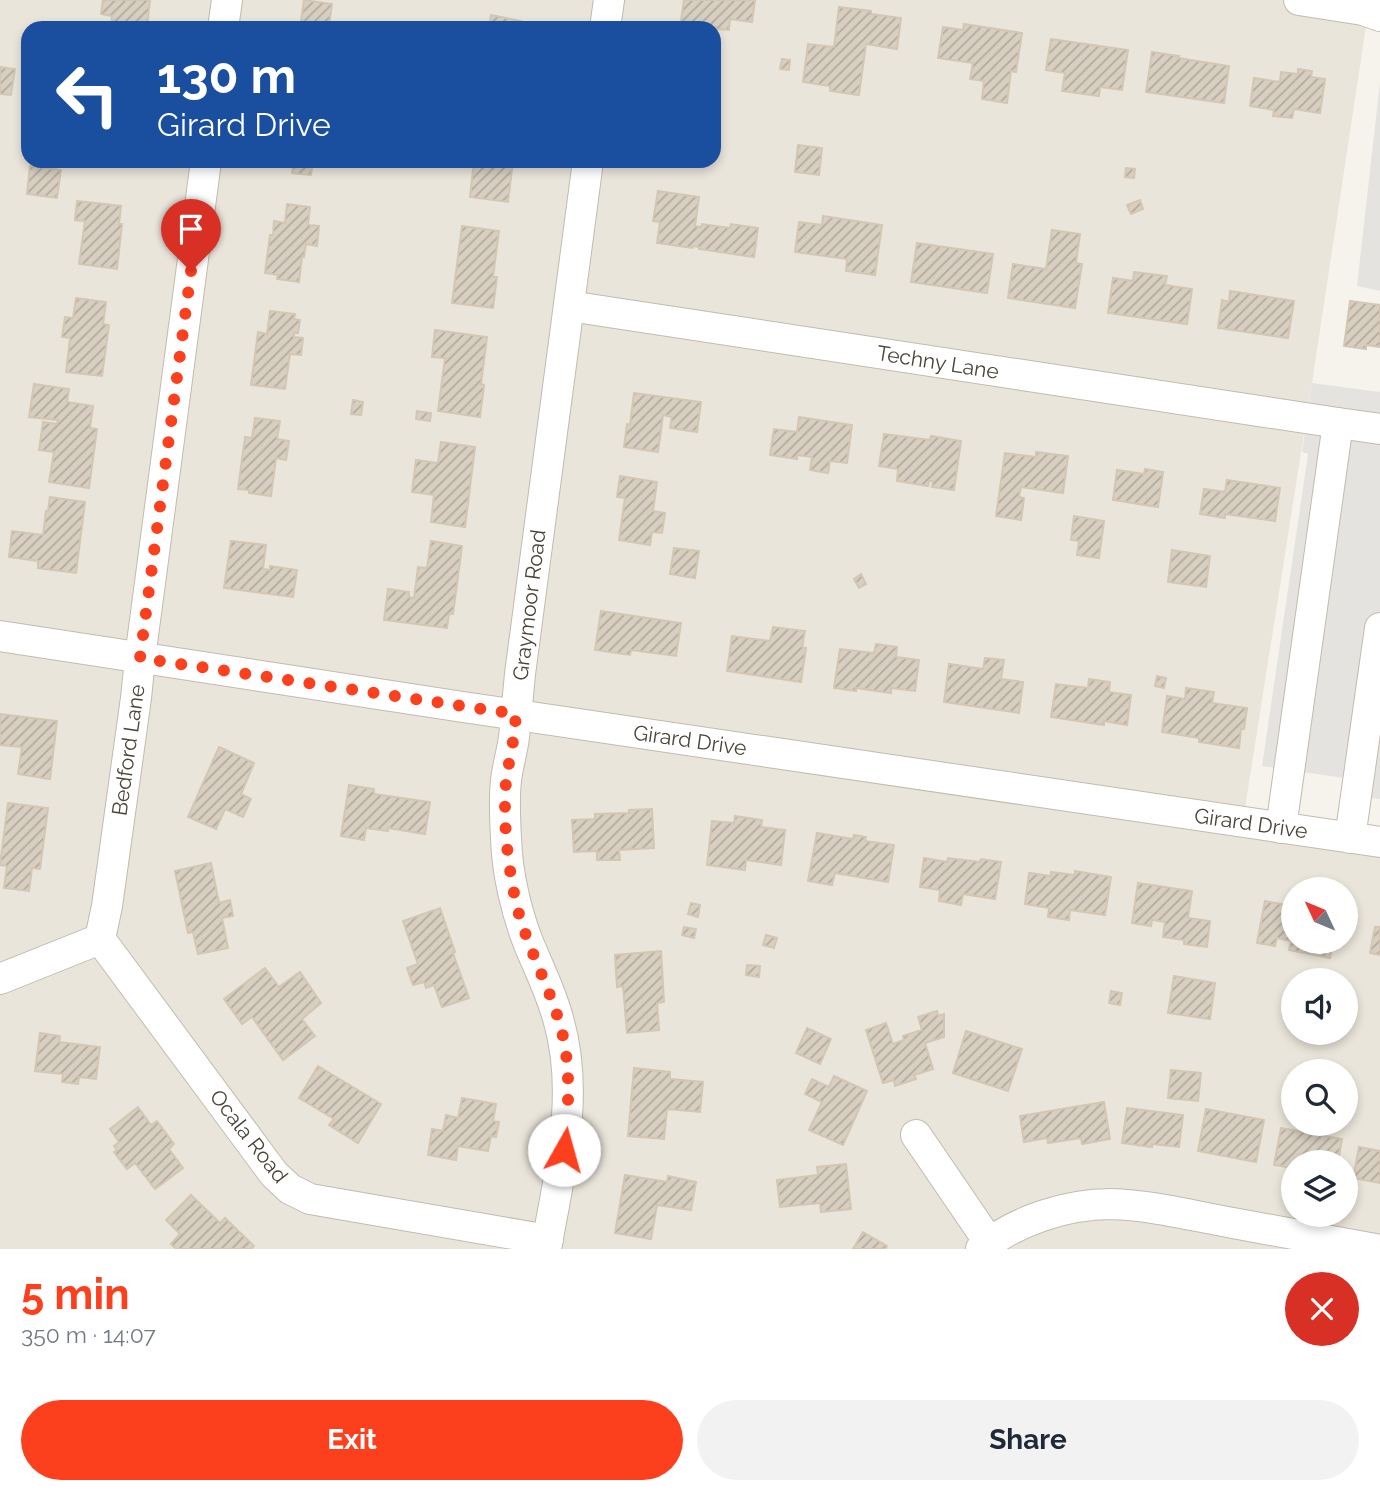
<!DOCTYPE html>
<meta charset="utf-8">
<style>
:root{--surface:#fff;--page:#f2f2f3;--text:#1f2937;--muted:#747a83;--accent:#fc3f1d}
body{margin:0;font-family:Raleway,sans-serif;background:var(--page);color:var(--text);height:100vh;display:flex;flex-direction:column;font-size:26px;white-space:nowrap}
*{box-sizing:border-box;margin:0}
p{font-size:23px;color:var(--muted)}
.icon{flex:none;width:38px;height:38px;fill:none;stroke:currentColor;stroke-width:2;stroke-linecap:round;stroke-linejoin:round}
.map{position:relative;height:1249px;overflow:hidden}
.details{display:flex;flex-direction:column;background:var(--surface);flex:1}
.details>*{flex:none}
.banner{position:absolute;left:21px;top:21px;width:700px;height:147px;border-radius:21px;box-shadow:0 4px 10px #0003;background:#1a4fa0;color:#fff;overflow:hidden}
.needle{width:46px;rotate:314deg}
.buttons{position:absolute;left:1281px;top:877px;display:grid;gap:14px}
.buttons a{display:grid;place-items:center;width:77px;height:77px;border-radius:50%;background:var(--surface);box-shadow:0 4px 10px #0003;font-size:35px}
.pin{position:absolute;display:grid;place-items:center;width:60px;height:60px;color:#fff;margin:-72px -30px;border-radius:50% 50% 50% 0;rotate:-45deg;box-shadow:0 0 7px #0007}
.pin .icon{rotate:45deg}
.me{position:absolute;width:77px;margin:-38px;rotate:7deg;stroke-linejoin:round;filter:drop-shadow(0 0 5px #0008)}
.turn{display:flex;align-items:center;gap:24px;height:147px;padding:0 21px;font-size:32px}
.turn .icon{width:91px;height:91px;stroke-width:2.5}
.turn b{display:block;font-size:49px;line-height:60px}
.round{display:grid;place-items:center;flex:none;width:74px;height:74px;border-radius:37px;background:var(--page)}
.summary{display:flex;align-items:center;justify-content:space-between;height:119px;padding:0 21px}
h1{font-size:42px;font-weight:700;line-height:52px;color:var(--accent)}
.button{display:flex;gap:14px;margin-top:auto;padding:14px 21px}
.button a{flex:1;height:80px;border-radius:42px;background:var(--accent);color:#fff;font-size:28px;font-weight:700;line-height:80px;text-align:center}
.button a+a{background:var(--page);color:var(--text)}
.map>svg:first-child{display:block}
.residential{fill:#eae5da;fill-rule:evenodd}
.parking{fill:#e5e3e0}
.building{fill:url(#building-hatch);stroke:#d3c7b4;stroke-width:2}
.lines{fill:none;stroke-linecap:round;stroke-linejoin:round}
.minor-casing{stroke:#c2bbae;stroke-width:32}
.minor{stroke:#fff;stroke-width:30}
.route{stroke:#fc3f1d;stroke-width:12;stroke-dasharray:0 21.6}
.labels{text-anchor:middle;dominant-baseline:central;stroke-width:5;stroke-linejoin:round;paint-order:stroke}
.street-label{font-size:21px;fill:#4b4439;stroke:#fff}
</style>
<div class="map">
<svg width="1380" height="1249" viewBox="0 0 1380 1249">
<defs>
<pattern id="building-hatch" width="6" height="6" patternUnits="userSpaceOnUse" patternTransform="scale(1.75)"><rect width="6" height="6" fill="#d8cfc1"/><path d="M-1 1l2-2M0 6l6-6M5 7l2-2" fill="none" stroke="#b1aa9e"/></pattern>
</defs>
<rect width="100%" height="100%" fill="#f6f3ec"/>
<path class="residential" d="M0,0H1370L1312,383L1245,808L1380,828V1249H0ZM28,28H714V161H28ZM1293,889H1346V942H1293ZM1293,980H1346V1032H1293ZM1293,1071H1346V1124H1293ZM1293,1162H1346V1214H1293Z"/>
<g class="parking">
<path d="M1380,82V291L1357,286Z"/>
<path d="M1312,383L1380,392V799L1363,797L1365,781L1262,766L1308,454L1302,452Z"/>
</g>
<g class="building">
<path d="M103,0H150L147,28H111L112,16L101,14Z"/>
<path d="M304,0L332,4L329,25L337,26L336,28H300Z"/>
<path d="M684,0H755L752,22L730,19L729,30L716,29L714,39V28H680Z"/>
<path d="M839,7L871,11V14L901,18L897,49L866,44L859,95L830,91V86L803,82L808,44L834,47Z"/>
<path d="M491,15L521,21L520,28H489Z"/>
<path d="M964,24L1022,33L1016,72L1011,71L1007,103L982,99L984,81L970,79L973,63L938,58L943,27L963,30Z"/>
<path d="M1051,39L1128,50L1122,90L1100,87L1099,96L1062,91L1065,73L1046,70Z"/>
<path d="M1152,52L1179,56L1178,58L1229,66L1224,103L1146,92Z"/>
<path d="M782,59L790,60L789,70L780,69Z"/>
<path d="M0,67L15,69L11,95L0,94Z"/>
<path d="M1298,69L1312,71L1311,77L1325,79L1320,113L1294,109L1292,118L1273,116L1274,110L1250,106L1254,78L1280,82L1281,72L1298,74Z"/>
<path d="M798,145L822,148L819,175L795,172Z"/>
<path d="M281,161H313L311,175L292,173L293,167L280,166Z"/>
<path d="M474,161H513L508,202L470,197Z"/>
<path d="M30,166L61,170L57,198L27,194Z"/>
<path d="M1126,168L1135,169L1134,178L1125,177Z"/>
<path d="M658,191L699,197L695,226L701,227L702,224L730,228L731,224L758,228L754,257L699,249V247L693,246L692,248L657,243L660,222L653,221Z"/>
<path d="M1140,200L1143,209L1131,214L1127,205Z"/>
<path d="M77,201L121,206L119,224H122L117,269L79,264L85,221L75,220Z"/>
<path d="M287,204L310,207L308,225L319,226L317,246L306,244L304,257L302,256L299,282L277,279L278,275L265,273L270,235H273L274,221L285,223Z"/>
<path d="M823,216L882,225L875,275L846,271L847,259L795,252L799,222L822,225Z"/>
<path d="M462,226L499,231L493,277H497L493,308L452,303Z"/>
<path d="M1052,230L1080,234L1076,263L1082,264L1075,308L1008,298L1013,264L1046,269Z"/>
<path d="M917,243L993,254L987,293L911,282Z"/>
<path d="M1134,272L1167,276L1165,285L1192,289L1187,324L1108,313L1113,278L1133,281Z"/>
<path d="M1230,291L1294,301L1288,338L1218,328L1222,300L1229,302Z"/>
<path d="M76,298L106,302L103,324L109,325L102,376L66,372L70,338L62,337L65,317L73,318Z"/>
<path d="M1350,301L1380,305V347L1366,345V349L1344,346Z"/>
<path d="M270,311L295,314L294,319L300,320L298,333H294V337L303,338L301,355L290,354L285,389L251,385L258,332L267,334Z"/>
<path d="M435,330L487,337L481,384L484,385L480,417L438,411L445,358L432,357Z"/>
<path d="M34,384L69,389L67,402L93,406L90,428L97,429L89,488L49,482L54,452L39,450L43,422L57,424L58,420L29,417Z"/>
<path d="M634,393L701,402L697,432L670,428L672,417L663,415L658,452L624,447L627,424L630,425Z"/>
<path d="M353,400L363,402L361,415L351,414Z"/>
<path d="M417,411L431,413L430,421L416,419Z"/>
<path d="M799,417L852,425L847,463L830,461L828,473L810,470L812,457L797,455V459L770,455L774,429L797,432Z"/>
<path d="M255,418L280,421L277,439L289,441L286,460L276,458L271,496L249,493V490L238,489L245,437L252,438Z"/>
<path d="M884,434L930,440L931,436L961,441L954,490L932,487L933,481H929L928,486L897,481L898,469L879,466Z"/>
<path d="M441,442L475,447L465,527L431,522L434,495L412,492L416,460L438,463Z"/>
<path d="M1036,452L1068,456L1063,493L1021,487L1019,497L1024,498L1021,520L996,516L1005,453L1036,457Z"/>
<path d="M1145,469L1163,472L1158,507L1113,500L1117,470L1144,474Z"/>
<path d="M620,476L657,482L653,511L665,513L662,533L652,532L650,545L619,540L625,498L617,497Z"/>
<path d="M1227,480L1280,488L1275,521L1225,514V518L1200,514L1204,489L1225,492Z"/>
<path d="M50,497L85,502L76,573L38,568V561L9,557L12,531L43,535L46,511H48Z"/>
<path d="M1074,516L1104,521L1099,558L1077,555L1079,541L1071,540Z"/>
<path d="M231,541L266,545L263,569L270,570V566L297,570L293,597L224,588Z"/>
<path d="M431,541L462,546L453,614H449L447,628L384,620L388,589L409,592V597L414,598L418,567L427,568Z"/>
<path d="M674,548L699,551L695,578L670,574Z"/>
<path d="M1172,550L1210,556L1206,587L1168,582Z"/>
<path d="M861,574L866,584L859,588L854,579Z"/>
<path d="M601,611L681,623L676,656L631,650L630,655L595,650Z"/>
<path d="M773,627L805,631L802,647L806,648L801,682L727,671L732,636L770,641Z"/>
<path d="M876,644L897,647L896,657L919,660L915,691L891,688V693L856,688V691L834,688L840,649L874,653Z"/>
<path d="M985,658L1004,660L1001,679L1023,682L1019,713L944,702L949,664L983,669Z"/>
<path d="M1157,676L1166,678L1164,688L1155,686Z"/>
<path d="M1089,679L1110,682L1109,692L1131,695L1127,725L1104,721V725L1051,717L1056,684L1088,688Z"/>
<path d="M1186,688L1214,692L1212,703L1247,708L1244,729H1241L1239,748L1199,742V738L1162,732L1167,696L1185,699Z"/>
<path d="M0,714L57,721L50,779L18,774L22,747L0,745Z"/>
<path d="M219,747L254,763L241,794L251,799L243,817L225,809L216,829L188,817Z"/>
<path d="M349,785L374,789V794L430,802L425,834L388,828V831L366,828L364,840L341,836Z"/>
<path d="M8,803L48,808L40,869L32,868L29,891L4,888L7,866L0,865Z"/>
<path d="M652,809L654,848L619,850L620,860H597V851L574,852L572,820L595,819V814L629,813V810Z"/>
<path d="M735,816L762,820L761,827L785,830L781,865L746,860L745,870L707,865L712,821L734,823Z"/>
<path d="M817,833L853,839L854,835L866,837L865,841L894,845L888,882L835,873L832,885L808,881Z"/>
<path d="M924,858L947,862L948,858L980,862L981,859L1001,862L995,899L963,894L961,905L939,901L940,890L920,887Z"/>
<path d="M211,863L219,903L230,900L233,916L222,918L228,948L198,954L193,932L188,933L175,871Z"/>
<path d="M1075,871L1111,877L1105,915L1070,910L1069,920L1048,917L1049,908L1025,904L1029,873L1051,876V872L1075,875Z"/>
<path d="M1138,883L1192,891L1188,918L1210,921L1207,947L1184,944V940L1163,937L1165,922L1152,920L1151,926L1132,923Z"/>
<path d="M1265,901L1293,906V942H1333L1330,958L1289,950L1291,941L1277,938L1275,946L1257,943Z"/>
<path d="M691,903L700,905L698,917L688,914Z"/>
<path d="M440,908L455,952L453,953L469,998L442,1007L434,985L426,988L424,982L413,985L407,968L418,964L403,921Z"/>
<path d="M684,927L696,929L694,938L682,935Z"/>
<path d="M1375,927H1380V955L1370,953Z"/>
<path d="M766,935L777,938L774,948L763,945Z"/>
<path d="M661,951L664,1002L657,1003L659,1030L627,1033L623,986L617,987L615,955Z"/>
<path d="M747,965L760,966L759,977L746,975Z"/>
<path d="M265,968L279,987L300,972L321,1003L302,1019L315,1036L283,1060L252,1017L242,1024L224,999Z"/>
<path d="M1174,976L1215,983L1210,1019L1168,1013Z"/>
<path d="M1111,991L1122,993L1120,1005L1109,1003Z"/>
<path d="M937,1011L938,1016L944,1014V1037L925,1043L933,1069L914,1075L916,1079L895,1086L894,1080L883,1083L866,1030L886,1023L893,1044L904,1040L903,1036L922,1030L918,1017Z"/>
<path d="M807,1028L831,1039L820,1064L796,1053Z"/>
<path d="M966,1031L1022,1049L1008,1091L953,1073Z"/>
<path d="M40,1033L60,1036L59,1042L100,1047L96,1079L79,1077L78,1084L62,1082L63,1074L35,1071Z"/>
<path d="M318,1066L381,1104L358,1143L329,1125L334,1119L299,1098Z"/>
<path d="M634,1068L670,1072V1079L703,1082L700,1112L667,1109L664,1139L628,1136Z"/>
<path d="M1171,1070L1201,1073L1198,1101L1168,1098Z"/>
<path d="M834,1076L867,1091L843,1145L809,1130L822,1102L805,1094L812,1079L829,1087Z"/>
<path d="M462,1098L496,1104L493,1121L499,1122L496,1137L491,1136L488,1151L458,1146L456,1160L428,1155L432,1129L443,1131L446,1115L458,1118Z"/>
<path d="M1104,1102L1110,1139L1082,1144L1081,1138L1048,1143L1047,1138L1024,1142L1020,1116Z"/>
<path d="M138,1107L151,1125L157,1121L174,1144L169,1149L183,1168L155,1189L135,1163L127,1169L114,1152L117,1150L114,1146L119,1142L110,1129Z"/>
<path d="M1127,1108L1183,1115L1179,1147L1152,1144V1147L1122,1143Z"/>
<path d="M1206,1109L1264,1120L1256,1162L1198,1151Z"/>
<path d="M1281,1128L1342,1139L1338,1162H1293V1168L1274,1165Z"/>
<path d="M1359,1147L1380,1151V1183L1353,1178Z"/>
<path d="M846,1164L851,1209L821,1212L820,1203L780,1207L777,1180L818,1175L817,1167Z"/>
<path d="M625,1175L667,1182L668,1176L696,1182L691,1210L657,1205L651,1239L615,1233Z"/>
<path d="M191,1195L220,1223L225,1218L254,1246L251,1249H176L171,1244L180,1234L166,1220Z"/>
<path d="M863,1232L887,1246L885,1249H853Z"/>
</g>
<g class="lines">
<g class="minor-casing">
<g id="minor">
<path d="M1299,0L1363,10L1380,16"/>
<path d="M223,28L227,0"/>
<path d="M605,28L609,0"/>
<path d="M569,306L1338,423L1281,828"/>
<path d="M1338,423L1380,429"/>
<path d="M0,636L463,707L1380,842"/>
<path d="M1350,838L1380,628"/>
<path d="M100,939L274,1174L290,1189L310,1199L548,1240"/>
<path d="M0,979L100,939L107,906L136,698L140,658L206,161"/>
<path d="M916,1135L989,1242"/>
<path d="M546,1249C559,1174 580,1097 559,1022C552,994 539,969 528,942C516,911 507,872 506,838C505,820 504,798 506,780C508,765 512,752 514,737C516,716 518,695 520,674L588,161"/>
<path d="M981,1249C1015,1221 1066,1204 1111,1204C1151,1205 1193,1216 1233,1223C1280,1232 1328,1240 1375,1249"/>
</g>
</g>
<use href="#minor" class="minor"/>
</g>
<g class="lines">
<path class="route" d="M191,271L140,658L516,714C515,723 515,732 513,740C512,754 507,768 506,782C503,819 507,857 514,893C522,937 545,976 558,1018C572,1061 569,1106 564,1150"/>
</g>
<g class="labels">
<g class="street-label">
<text transform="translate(938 362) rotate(9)">Techny Lane</text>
<text transform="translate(529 605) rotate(-83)">Graymoor Road</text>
<text transform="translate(690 740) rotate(8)">Girard Drive</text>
<text transform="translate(128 750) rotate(-82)">Bedford Lane</text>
<text transform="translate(1251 823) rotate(8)">Girard Drive</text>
<text transform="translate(249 1136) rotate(52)">Ocala Road</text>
</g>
</g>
</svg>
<div class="buttons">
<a><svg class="needle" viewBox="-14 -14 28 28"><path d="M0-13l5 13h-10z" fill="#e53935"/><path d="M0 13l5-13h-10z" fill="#747a83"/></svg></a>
<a><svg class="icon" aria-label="sound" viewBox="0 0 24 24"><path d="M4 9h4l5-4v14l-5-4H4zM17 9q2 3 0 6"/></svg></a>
<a><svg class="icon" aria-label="search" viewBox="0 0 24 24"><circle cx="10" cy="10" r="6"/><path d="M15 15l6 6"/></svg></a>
<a><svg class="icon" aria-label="layers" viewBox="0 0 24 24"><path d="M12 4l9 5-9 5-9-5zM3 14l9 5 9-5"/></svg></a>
</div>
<div class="pin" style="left:191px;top:271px;background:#d93025"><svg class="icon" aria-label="arrive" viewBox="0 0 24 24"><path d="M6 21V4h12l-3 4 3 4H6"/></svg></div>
<svg class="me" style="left:564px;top:1150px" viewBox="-20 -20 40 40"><circle r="19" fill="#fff"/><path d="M0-13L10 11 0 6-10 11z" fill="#fc3f1d"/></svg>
<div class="banner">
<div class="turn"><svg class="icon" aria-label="left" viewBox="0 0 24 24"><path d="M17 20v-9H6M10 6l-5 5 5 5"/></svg><div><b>130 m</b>Girard Drive</div></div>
</div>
</div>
<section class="details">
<div class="summary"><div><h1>5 min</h1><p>350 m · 14:07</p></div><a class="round" style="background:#d93025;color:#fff"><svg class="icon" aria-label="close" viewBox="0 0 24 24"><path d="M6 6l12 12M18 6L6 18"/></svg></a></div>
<div class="button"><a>Exit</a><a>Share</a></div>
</section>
